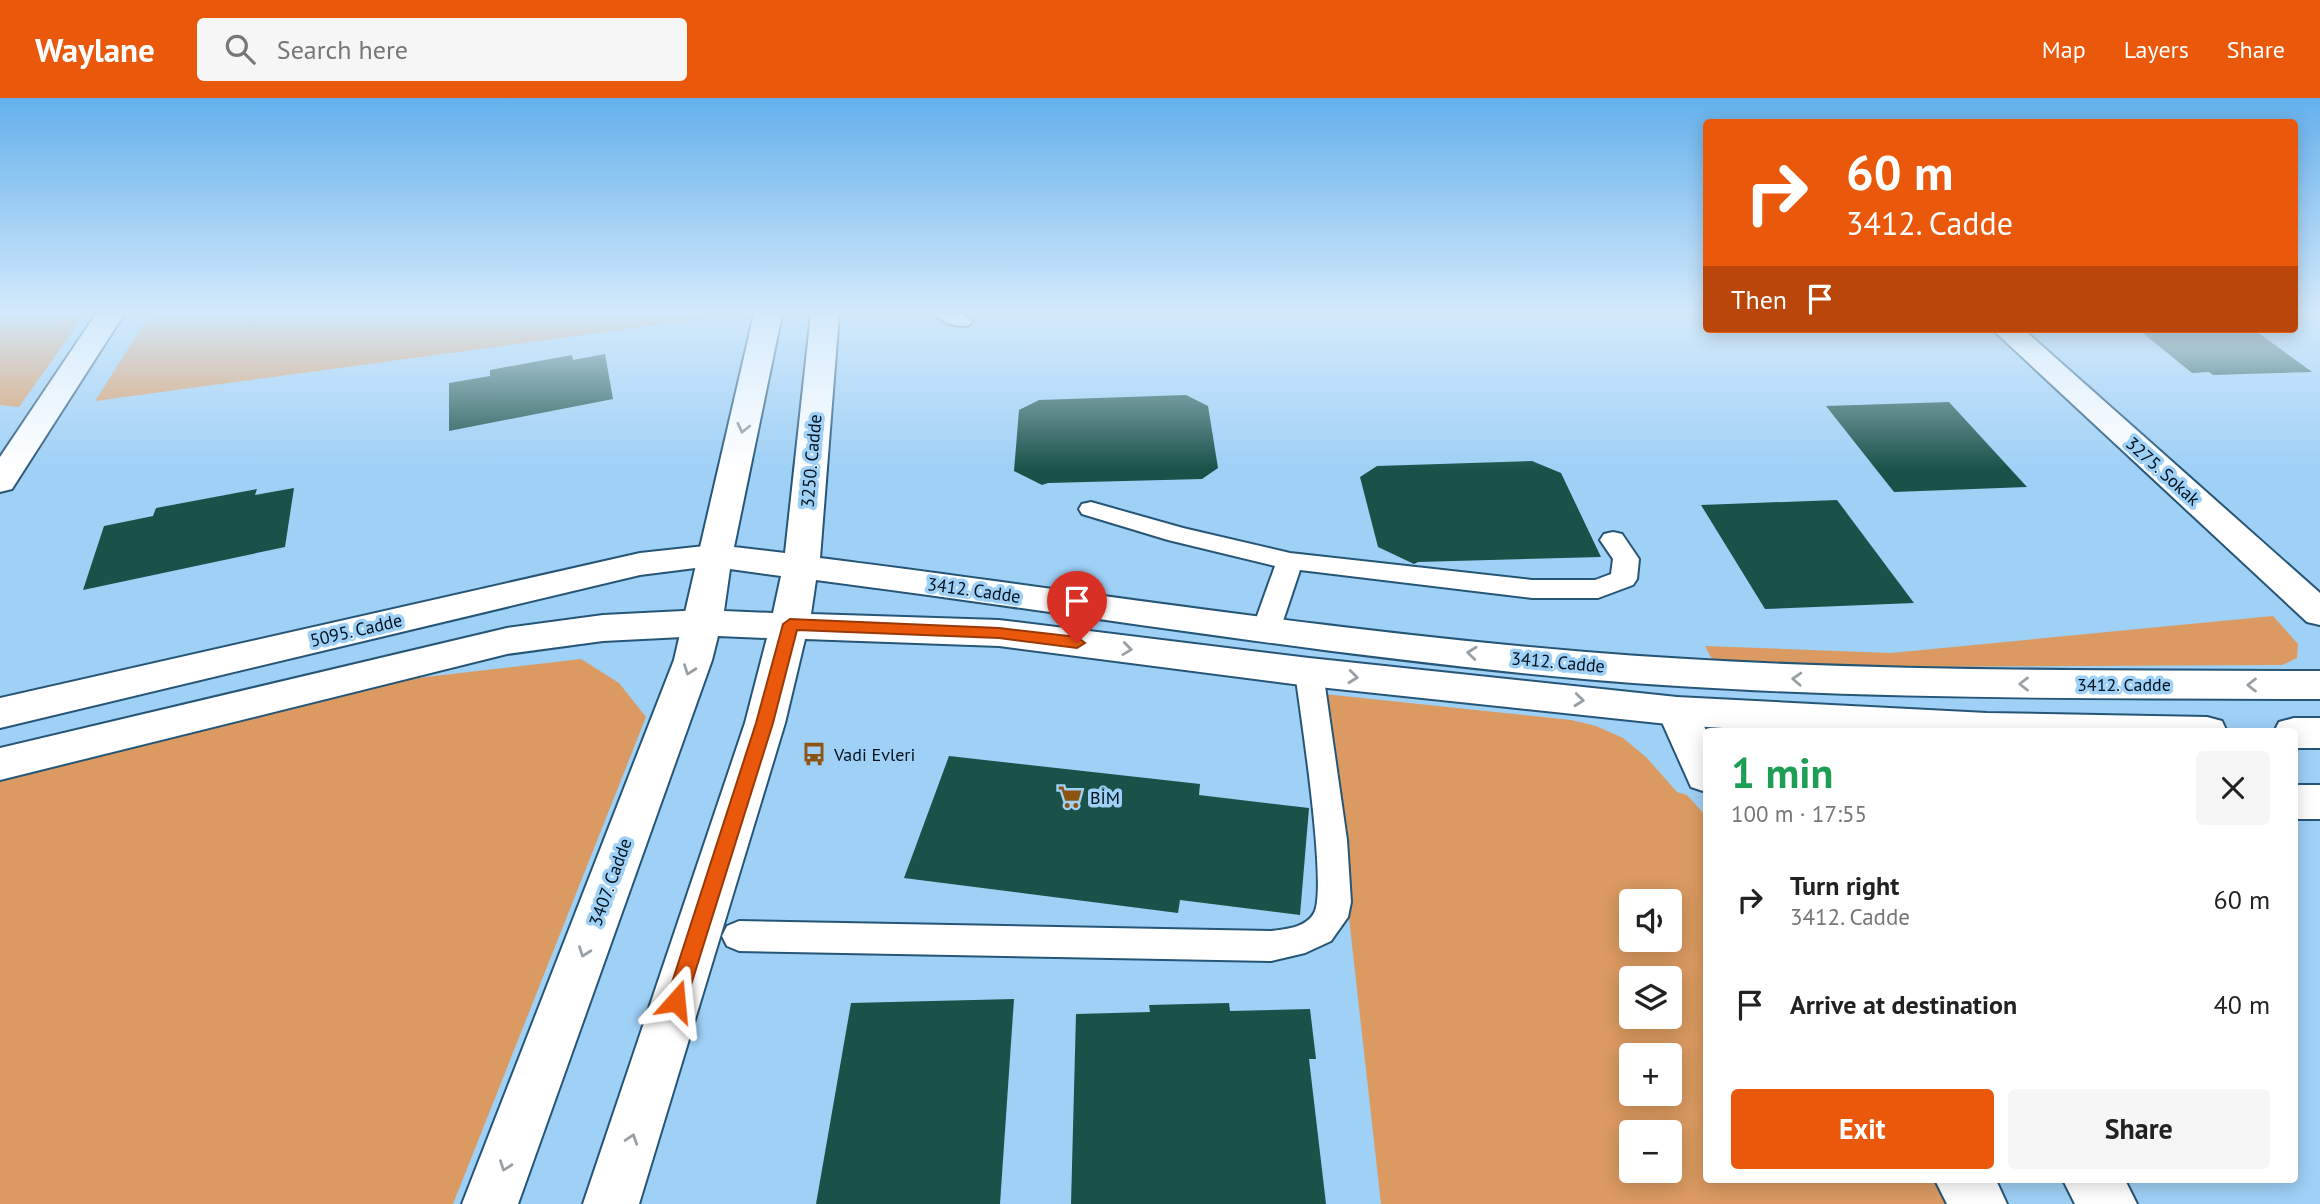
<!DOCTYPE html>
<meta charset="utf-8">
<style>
:root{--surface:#fff;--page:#f6f6f6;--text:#222;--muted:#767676;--accent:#ea580c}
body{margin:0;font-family:"PT Sans",sans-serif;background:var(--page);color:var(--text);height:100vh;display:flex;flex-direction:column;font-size:26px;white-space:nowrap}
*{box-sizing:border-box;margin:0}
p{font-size:23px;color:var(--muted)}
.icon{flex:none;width:38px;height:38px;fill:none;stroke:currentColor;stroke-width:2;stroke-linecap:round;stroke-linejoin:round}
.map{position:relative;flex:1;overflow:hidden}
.side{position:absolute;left:1703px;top:630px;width:595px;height:455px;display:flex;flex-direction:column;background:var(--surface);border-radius:7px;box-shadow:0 4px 18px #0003}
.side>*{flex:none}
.hud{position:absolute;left:1703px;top:21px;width:595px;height:214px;border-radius:7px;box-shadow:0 4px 18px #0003;background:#ea580c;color:#fff;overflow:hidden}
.controls{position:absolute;left:1619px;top:791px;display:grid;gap:14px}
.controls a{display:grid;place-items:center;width:63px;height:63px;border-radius:7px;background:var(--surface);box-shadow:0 4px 18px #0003;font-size:35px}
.pin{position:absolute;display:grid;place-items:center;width:60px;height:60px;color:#fff;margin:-72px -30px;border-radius:50% 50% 50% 0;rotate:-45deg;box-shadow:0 0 7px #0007}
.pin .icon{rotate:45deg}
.me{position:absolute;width:77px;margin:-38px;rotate:18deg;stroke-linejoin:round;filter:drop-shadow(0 0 5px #0008)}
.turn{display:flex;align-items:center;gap:24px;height:147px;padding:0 28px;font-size:32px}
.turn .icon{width:91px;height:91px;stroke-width:2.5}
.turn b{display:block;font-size:49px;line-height:60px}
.then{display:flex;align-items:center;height:66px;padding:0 28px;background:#0003;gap:14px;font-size:26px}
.round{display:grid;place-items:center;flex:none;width:74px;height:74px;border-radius:7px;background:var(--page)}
.summary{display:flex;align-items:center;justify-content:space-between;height:119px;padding:0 28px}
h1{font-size:42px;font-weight:600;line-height:52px;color:#1e9e55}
.primary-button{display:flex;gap:14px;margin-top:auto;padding:14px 28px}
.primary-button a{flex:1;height:80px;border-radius:7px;background:var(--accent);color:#fff;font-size:28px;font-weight:600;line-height:80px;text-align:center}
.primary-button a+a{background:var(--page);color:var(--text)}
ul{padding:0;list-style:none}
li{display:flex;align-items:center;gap:21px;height:105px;padding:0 28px}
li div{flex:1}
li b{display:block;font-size:26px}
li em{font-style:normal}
header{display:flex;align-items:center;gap:42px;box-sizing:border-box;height:98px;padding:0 35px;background:var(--accent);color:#fff}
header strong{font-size:33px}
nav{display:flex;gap:38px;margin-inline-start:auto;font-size:24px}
.search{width:490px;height:63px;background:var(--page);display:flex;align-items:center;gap:18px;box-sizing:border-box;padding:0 24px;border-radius:7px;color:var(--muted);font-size:26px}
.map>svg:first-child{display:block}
.green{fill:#db9a61;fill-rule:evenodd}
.building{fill:#1a524a}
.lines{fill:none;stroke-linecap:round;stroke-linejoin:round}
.service-casing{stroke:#265575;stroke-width:4}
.minor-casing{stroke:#265575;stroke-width:4}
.tertiary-casing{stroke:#265575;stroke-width:4}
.service{fill:#fff;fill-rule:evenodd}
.minor{fill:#fff;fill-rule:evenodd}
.tertiary{fill:#fff;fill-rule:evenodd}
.oneway{stroke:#99a0a5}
.route{fill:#ea580c;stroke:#983908;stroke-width:2}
.labels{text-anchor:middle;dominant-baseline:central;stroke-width:7;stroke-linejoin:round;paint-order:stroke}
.street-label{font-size:18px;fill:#01111e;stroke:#9fd0f6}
.poi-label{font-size:18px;fill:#01111e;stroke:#9fd0f6;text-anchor:start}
</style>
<header>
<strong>Waylane</strong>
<div class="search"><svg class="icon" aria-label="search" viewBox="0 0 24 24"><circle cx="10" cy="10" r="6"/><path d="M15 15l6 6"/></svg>Search here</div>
<nav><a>Map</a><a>Layers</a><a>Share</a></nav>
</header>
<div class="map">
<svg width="2320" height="1106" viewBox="0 0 2320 1106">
<rect width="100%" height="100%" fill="#9fd0f6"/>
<g class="green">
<path d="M0,216H85L19,309L0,307Z"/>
<path d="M150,216H739L95,303Z"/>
<path d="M2273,518L2298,546L2297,560L2282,567L1868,569L1713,563L1705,548L1891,555Z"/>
<path d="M581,561L619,585L646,619L453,1106H0V672L305,593Z"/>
<path d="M1324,596L1571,622L1596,628L1623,640L1646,659L1677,694L1687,697L1706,718V1082H1939L1955,1106H1381ZM1631,803H1670V842H1631ZM1631,880H1670V919H1631ZM1631,957H1670V996H1631ZM1631,1034H1670V1073H1631Z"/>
</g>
<g class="building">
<path d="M2138,231H2253L2312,274L2213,277L2209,274L2192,275Z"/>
<path d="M605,256L613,301L449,333V285L490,278V272L572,257L573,262Z"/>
<path d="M1186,297L1208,308L1218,370L1202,381L1048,385L1042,387L1014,373L1019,312L1039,302Z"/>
<path d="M1949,304L2027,389L1894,394L1826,308Z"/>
<path d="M1532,363L1561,375L1601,459L1418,464L1414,466L1378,449L1360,379L1377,368Z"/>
<path d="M294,390L285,449L83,492L104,428L153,418L156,410L257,391L255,397Z"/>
<path d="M1837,402L1914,505L1765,511L1701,407Z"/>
<path d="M949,658L1200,686L1199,697L1309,710L1300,817L1180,802L1178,815L904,780Z"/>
<path d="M1014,901L1000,1106H816L851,905Z"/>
<path d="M1229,905L1230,913L1310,911L1316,961H1309L1326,1106H1071L1076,916L1150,914L1149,907Z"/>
</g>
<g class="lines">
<g class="service-casing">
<g id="service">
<path d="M935,216H962L972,223L969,227C958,230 942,225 935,216Z"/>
<path d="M1091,404L1183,430L1290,455L1532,482H1595L1611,476L1613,461L1600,442L1604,436L1613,434L1622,436L1639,461L1637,481L1633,487L1598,500H1532L1300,472L1280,532L1276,539L1266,541L1256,539L1252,532L1275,468L1168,442L1082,416L1079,411L1082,406Z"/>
<path d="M1309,564L1319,567L1323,574L1347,742L1351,804L1348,819L1331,843L1305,855L1271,863L739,853L727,848L722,838L727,828L739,823L1271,833C1285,831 1306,830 1314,815C1328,791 1300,612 1295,574L1299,567Z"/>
</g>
</g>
<g class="minor-casing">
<g id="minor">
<path d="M96,216H124L12,391L0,394V359Z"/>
<path d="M1992,231H2023L2320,495V527L2307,524Z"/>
<path d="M714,447L727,450L732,458L727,466L640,477L0,630V600L640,455Z"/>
<path d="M703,512L716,516L722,525L716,534L703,538L603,543L507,556L0,682V650L507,530L603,517Z"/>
<path d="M1677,599L1691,603L1707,634L1706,694L1691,689L1657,613L1663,603Z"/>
<rect x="2294" y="687" width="26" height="34"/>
<path d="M1935,1082H1996L2007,1106H1947Z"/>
<path d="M2063,1082H2125L2137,1106H2075Z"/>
</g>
</g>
<g class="tertiary-casing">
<g id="tertiary">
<path d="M754,216H782L734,449L785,455L811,216H839L820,460C1075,492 1329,533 1586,554C1830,574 2075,572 2320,573V601C2075,600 1829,602 1584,581C1327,558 1072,515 816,482L811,516L999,522L1309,560L1677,599L1987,615L2207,619L2222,623L2227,634H1785L1677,627L1309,588L999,548L805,541L785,625L639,1106H583L745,625L767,540L718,538L712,562L518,1106H462L674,562ZM730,471L781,478L773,515L724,513Z"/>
<path d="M2294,620H2320V650H2294V634H2274L2279,624Z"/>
</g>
</g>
<use href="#service" class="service"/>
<use href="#minor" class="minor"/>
<use href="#tertiary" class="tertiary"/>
</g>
<defs><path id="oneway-chevron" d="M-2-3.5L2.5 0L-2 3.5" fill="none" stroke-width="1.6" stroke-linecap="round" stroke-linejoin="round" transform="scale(1.75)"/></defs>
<g class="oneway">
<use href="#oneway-chevron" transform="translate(743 330) rotate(103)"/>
<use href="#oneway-chevron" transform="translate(1127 551) rotate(7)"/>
<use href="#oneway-chevron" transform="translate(1472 555) rotate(-174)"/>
<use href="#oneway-chevron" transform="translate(689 572) rotate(110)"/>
<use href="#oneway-chevron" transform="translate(1353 579) rotate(6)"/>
<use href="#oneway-chevron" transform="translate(1797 581) rotate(-177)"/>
<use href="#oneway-chevron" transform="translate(2024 586) rotate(-180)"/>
<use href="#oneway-chevron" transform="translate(2252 587) rotate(-180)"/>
<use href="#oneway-chevron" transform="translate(1579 602) rotate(6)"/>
<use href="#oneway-chevron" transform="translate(584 854) rotate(110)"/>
<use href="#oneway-chevron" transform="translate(632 1041) rotate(-72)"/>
<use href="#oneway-chevron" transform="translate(505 1068) rotate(110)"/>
</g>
<linearGradient id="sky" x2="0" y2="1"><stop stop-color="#64b0ec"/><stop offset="0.58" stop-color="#d4eafb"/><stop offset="1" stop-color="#d4eafb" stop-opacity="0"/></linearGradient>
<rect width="2320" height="371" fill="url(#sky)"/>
<path class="route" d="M790,521L999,530L1077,539L1085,545L1077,550L999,540L797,532L773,625L686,903L683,910L676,912L669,910L666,903L756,625L783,526Z"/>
<defs>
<g id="bus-bare" transform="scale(1.89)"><path d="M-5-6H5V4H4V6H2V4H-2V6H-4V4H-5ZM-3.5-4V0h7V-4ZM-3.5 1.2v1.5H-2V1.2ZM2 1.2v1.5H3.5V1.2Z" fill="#8e5311" stroke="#9fd0f6" stroke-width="2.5" paint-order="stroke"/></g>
<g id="supermarket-bare" transform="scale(1.89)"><path d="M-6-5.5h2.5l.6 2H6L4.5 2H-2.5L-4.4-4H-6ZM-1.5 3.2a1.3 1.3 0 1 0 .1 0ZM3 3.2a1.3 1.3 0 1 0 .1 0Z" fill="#8e5311" stroke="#9fd0f6" stroke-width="2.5" paint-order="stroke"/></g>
</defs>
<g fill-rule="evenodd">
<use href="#bus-bare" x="814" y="656"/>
<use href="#supermarket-bare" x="1070" y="699"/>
</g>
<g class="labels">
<g class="street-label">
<text transform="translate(811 363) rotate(-85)">3250. Cadde</text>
<text transform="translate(2163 373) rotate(42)">3275. Sokak</text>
<text transform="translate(974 492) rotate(8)">3412. Cadde</text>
<text transform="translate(356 532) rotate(-13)">5095. Cadde</text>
<text transform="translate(1558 564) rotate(5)">3412. Cadde</text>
<text x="2124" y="586">3412. Cadde</text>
<text transform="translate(610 784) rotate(-70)">3407. Cadde</text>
</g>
<g class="poi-label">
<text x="834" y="656">Vadi Evleri</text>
<text x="1090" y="699">BİM</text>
</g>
</g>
</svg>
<div class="controls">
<a><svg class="icon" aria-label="sound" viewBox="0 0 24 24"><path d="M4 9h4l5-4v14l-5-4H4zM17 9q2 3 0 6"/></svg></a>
<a><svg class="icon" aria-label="layers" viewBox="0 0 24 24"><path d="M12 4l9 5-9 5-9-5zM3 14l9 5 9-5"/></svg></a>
<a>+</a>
<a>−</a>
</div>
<div class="pin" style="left:1077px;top:545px;background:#d93025"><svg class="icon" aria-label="arrive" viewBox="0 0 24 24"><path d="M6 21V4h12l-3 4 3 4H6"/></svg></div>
<svg class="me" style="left:676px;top:903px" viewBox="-20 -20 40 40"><path d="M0-17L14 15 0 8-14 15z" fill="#ea580c" stroke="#fff" stroke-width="4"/></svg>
<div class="hud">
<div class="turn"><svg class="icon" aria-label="right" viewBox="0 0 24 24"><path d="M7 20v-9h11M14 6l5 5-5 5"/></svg><div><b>60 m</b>3412. Cadde</div></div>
<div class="then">Then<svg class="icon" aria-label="arrive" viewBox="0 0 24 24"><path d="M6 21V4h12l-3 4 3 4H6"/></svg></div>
</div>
<section class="side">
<div class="summary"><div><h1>1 min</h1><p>100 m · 17:55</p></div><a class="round"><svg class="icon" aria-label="close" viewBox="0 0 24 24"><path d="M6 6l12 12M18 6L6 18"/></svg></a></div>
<ul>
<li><svg class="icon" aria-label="right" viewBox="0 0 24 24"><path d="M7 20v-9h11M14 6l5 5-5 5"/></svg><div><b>Turn right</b><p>3412. Cadde</p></div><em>60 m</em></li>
<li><svg class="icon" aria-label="arrive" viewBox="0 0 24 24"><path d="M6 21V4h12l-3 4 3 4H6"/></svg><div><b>Arrive at destination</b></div><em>40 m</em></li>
</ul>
<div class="primary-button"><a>Exit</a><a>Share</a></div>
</section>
</div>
